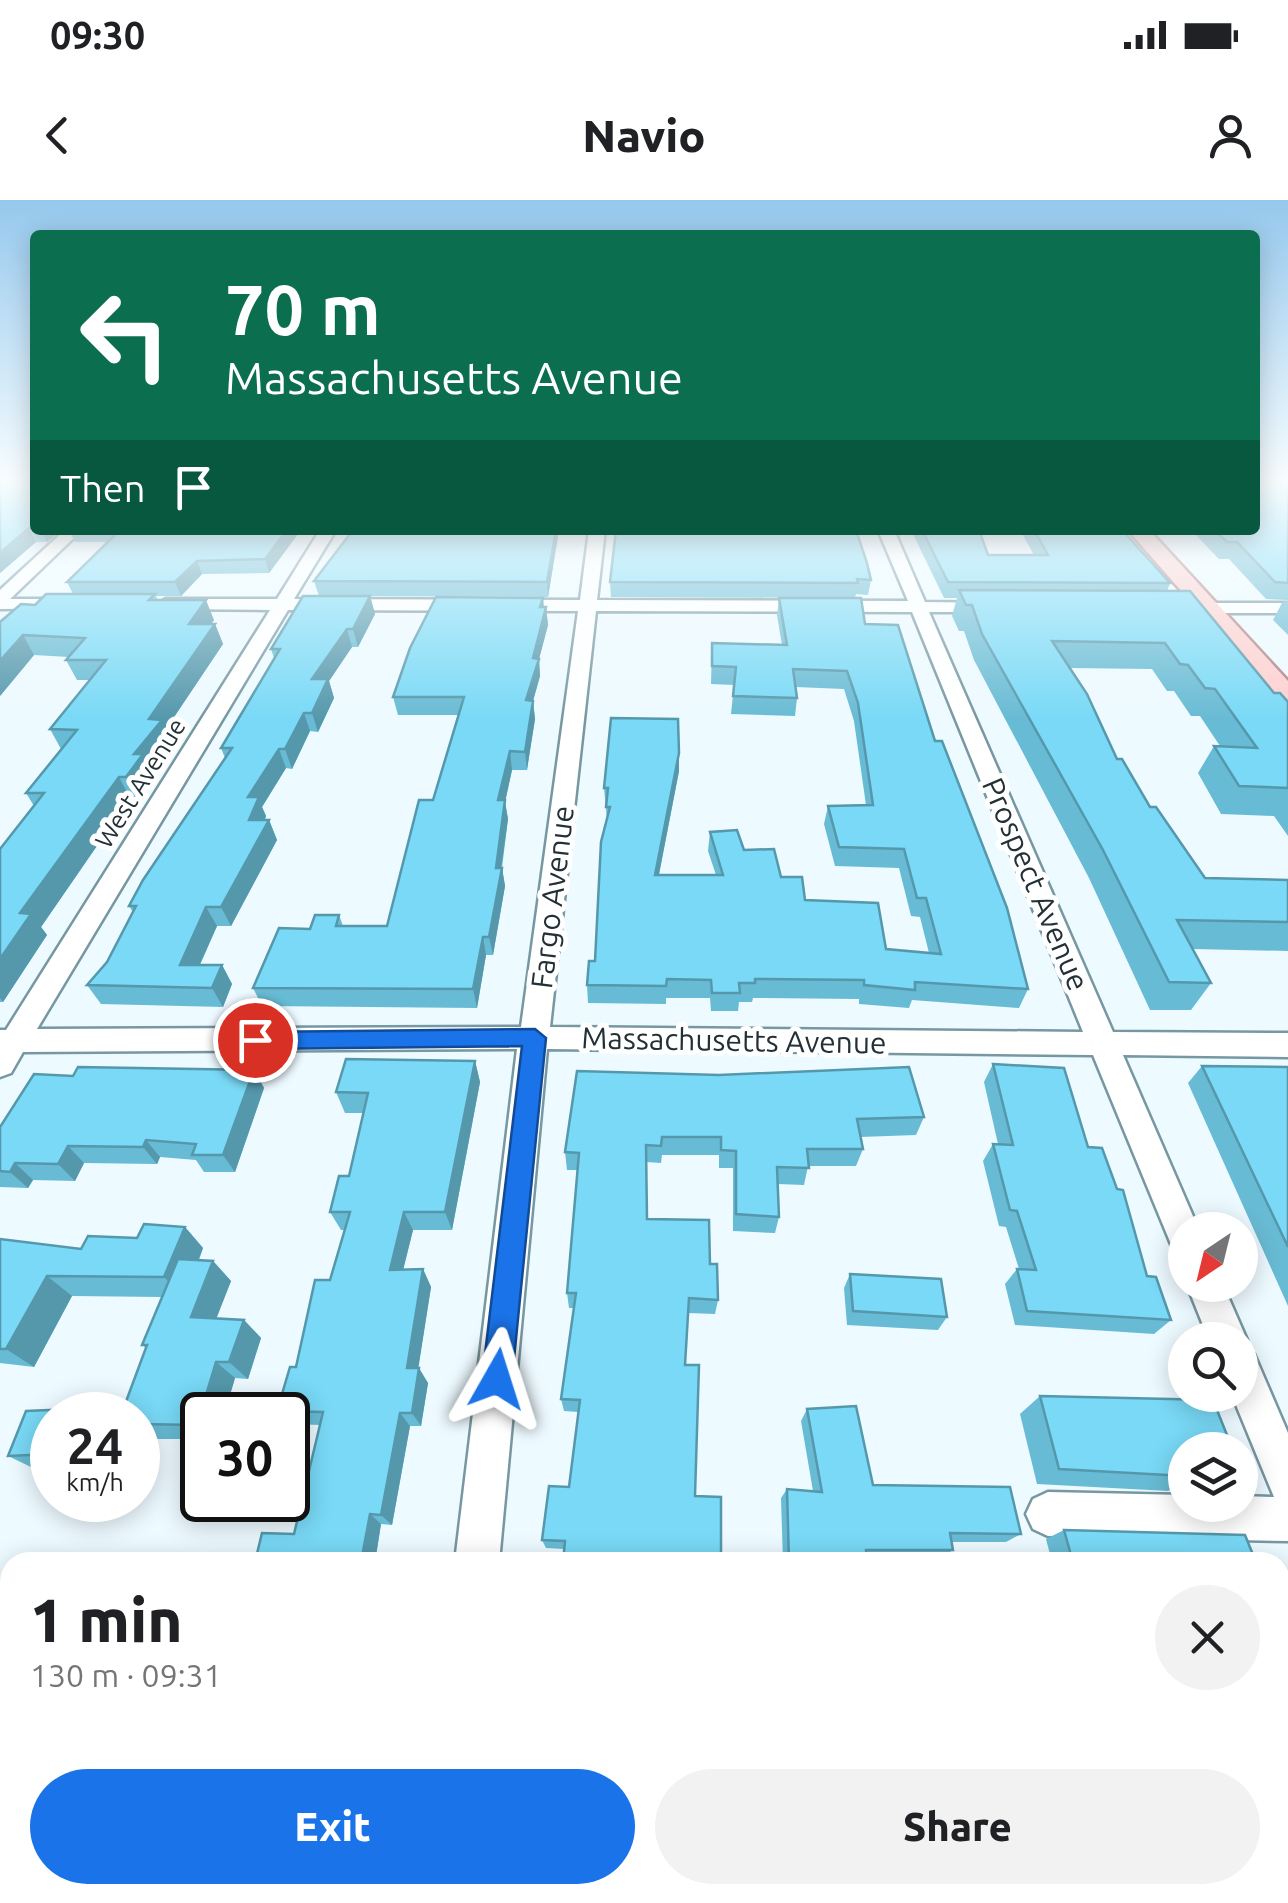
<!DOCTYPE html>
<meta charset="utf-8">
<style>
:root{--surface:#fff;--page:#f2f2f2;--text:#202124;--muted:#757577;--accent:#1a73e8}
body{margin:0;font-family:Ubuntu,sans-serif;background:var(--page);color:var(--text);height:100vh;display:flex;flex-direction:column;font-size:38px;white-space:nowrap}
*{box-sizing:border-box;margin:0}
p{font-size:32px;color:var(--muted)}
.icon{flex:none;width:55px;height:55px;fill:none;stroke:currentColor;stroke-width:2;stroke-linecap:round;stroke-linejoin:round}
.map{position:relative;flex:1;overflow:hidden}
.side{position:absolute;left:0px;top:1352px;width:1290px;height:352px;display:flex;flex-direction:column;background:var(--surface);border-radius:30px 30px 0 0;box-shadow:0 5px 25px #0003}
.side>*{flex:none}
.top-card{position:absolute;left:30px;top:30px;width:1230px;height:305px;border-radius:10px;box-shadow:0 5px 25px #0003;background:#0b6e4f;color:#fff;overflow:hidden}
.needle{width:65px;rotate:215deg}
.tools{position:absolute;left:1168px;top:1012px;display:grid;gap:20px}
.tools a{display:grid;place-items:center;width:90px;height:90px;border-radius:50%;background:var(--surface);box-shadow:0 5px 25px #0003;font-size:50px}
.speed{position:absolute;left:30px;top:1192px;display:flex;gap:20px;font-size:50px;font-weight:700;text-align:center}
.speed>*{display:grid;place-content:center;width:130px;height:130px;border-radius:50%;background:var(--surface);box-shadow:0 5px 25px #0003;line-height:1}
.speed small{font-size:25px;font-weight:400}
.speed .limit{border:5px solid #111;border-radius:15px;background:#fff;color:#111}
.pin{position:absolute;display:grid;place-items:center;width:85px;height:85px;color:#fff;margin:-42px;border:5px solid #fff;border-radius:50%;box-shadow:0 2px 10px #0007}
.me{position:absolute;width:110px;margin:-55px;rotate:6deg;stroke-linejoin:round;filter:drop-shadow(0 0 8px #0008)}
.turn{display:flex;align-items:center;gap:35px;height:210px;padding:0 30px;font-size:45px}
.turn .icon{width:130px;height:130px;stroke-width:2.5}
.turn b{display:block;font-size:70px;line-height:85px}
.then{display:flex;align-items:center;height:95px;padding:0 30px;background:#0003;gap:20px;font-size:38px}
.round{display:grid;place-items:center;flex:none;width:105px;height:105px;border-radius:52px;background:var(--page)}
.headline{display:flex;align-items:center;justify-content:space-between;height:170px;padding:0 30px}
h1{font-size:60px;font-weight:800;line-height:75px}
.button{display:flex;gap:20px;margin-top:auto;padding:20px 30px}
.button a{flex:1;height:115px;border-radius:60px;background:var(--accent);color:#fff;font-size:40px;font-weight:800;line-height:115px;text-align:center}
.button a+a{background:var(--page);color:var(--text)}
.status{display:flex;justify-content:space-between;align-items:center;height:70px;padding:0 50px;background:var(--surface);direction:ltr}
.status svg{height:28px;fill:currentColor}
header{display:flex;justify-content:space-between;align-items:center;height:130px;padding:0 30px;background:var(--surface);font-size:45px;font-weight:800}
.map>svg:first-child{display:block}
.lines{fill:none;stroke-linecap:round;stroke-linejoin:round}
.minor-casing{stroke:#7797a1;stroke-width:5}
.major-casing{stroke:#b18384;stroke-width:5}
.minor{fill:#fff;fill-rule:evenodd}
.major{fill:#fecfce;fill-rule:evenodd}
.wall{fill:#68bbd4}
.shaded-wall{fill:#5598ac}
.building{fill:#79d9f6;stroke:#5598ac;stroke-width:2.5}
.route{fill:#1a73e8;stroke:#114b97;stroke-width:2.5}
.labels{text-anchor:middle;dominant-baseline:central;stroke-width:10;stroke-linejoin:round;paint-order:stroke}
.far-street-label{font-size:25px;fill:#233035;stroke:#fff}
.street-label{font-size:30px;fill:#233035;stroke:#fff}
</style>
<div class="status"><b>09:30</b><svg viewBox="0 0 49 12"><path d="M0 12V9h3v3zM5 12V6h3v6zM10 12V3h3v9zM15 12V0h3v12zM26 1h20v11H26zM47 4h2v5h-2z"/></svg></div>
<header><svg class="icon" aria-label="back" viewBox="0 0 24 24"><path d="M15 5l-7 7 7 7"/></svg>Navio<svg class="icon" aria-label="person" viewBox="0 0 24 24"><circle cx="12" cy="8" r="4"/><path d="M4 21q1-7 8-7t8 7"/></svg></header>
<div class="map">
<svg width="1288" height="1703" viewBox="0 0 1288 1703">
<rect width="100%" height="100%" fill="#edfaff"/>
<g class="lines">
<g class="minor-casing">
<g id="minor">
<path d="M65,330H82L10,399H75L81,400V408L0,409V390Z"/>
<path d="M320,330H336L294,399L580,400L589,330H605L597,400L908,401L878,330H894L925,402L1001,403L1004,407L995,412H929L1113,832L1288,833V857L1123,855L1199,1030H1185V1054L1173,1049L1093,855L547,849L499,1362H455L517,849L23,852L11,873L0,877V830H6L270,410L166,409L157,404L166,399H277ZM288,410L578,411L521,827L37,829ZM596,411L912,412L1083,832L550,827Z"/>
<path d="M1288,403V413H1181L1172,408L1181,403Z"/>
<path d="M1187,1085H1223L1247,1140L1243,1150L1254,1154L1288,1233V1341L1048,1336L1033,1329L1026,1314L1033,1299L1048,1292L1185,1295V1305H1240V1296L1274,1297L1232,1195H1240V1140H1209Z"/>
<path d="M415,1695H469L468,1703H414Z"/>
</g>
</g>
<g class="major-casing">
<path id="major" d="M1128,330H1149L1288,481V505L1279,503Z"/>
</g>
<use href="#minor" class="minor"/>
<use href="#major" class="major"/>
</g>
<g class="wall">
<path d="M35,281V330H61L47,342H36L0,373Z"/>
<path d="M1288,281V400L1266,399L1229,359H1219L1191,330H1255Z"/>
<path d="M69,330H301L269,373L202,374L181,396H156L158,400L214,420L211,424H215L223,444L166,529L172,540L150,568L153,575L137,599L130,598L41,727L47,735L3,802H0V649L34,606L26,593L61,549L50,529L90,480H77L66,460L69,457L34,455L0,496L35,405L73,394L67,382L107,342H75Z"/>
<path d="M353,330H559L548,397L370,396L375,414L358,447H352L329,481L334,498L318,532L310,531L292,569L286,568L262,607L266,616L265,620H269L277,640L231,726H217L200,765H222L232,784L223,807L101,804L87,785L107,762L133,712L129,706L225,558L221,548L274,458L271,449L319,396L314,381Z"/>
<path d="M911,330H979L988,355H1034L1020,330H1122L1170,383L1167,391L1274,493L1288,502V636L1274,616L1221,614L1198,573L1214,546H1220L1200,516H1191L1174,491H1167L1152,469L1070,468L1117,559L1150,607L1205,678L1288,680V751L1193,749L1211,783L1191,810H1150L1089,678L974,460L964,431H959L952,416L957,398H944Z"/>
<path d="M871,380L868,395L856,394L855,398L611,397L610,382Z"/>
<path d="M543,398L544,407H546L548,425L539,459L540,476L533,501L535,519L529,556L527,570H512L505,602L508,619L502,668L505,686L493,755H486L477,808L262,806L253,788L310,729L339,715L343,726H387L433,600L459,515H398L393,497Z"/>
<path d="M779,398L865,424L935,541L1028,789L1019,808L912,800L909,808L859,804V799L753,798L752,802H739L738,811H711L710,798H666V804L588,803L587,785L595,761L607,620L604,588L679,553V571L659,675H716L708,651L710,632L744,650L781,677L805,700L886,749L929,753L920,717L911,716L899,668L835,666L824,624L828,606L866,605L854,521L844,489L796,487L797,498L795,516L731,514L734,485L711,484L712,443L782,445L777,415Z"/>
<path d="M1288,401V435L1273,420L1282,403Z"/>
<path d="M475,861L480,882L452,1030H413L403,1069H423L431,1087L418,1168L428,1183L421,1226H410L392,1325L381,1324L375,1362H255L294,1334L320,1225L292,1224L288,1220V1215H282L277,1211L330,1080L345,1030H341L330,1012L349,976L363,913H345L336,892Z"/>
<path d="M993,864L1088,947L1147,1076L1171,1120L1154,1134L1015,1125L1005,1084L1017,1069H1019L1006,1027L999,1026L983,961L993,944H998L984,882Z"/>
<path d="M1202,866L1288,867V1106L1188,883Z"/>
<path d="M254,870L264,888L235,972H204L196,960L160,957L157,964L84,963L75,981L33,980L28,988L0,987V927L73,876Z"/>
<path d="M577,871L924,917L916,935L860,937L863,949L856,966H808L804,985L778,984L779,1017L775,1033L733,1031V968H719V955H662L661,963L646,962L647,1019L710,1064L718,1100L715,1114L688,1113L685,1165L695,1296L564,1349L546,1348L542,1340L569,1287L578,1212L564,1211L561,1199L574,1108H569L567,1093L577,970H567L565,952Z"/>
<path d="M144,1024L185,1027L203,1048L199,1060L213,1061L231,1081L216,1118L244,1120L261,1138L248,1179L235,1178L224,1215H202V1239H142L138,1236V1224H147H138V1215H52V1266L31,1267L8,1256L26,1211L120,1207L123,1209L146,1148L142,1145L162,1097L72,1096L34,1167L0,1163V1039L81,1049L88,1036L137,1038Z"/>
<path d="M850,1074L947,1117L938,1130L847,1125L844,1088Z"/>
<path d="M1040,1196L1185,1250V1282L1168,1291L1037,1284L1020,1214Z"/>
<path d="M807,1209L873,1285L1021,1334L1006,1342H952L953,1350L941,1358L867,1357V1362H783L781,1298L787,1289L813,1291L801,1221Z"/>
<path d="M1064,1330L1256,1362H1052L1046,1339Z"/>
<path d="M1210,1695H1280L1288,1703H1212Z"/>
</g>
<g class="shaded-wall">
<path d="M29,328L36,342L0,373V353Z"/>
<path d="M41,330H61L47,342Z"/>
<path d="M287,330H301L269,373L265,359Z"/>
<path d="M556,330H559L548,397L547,382Z"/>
<path d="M197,361L202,374L181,396L175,382Z"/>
<path d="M370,396L375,414L358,447L353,429Z"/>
<path d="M543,398L544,416L546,407L548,425L539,459L540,476L533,501L535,519L527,570L525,552L526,500Z"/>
<path d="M206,400L214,420L197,444L189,424Z"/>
<path d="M215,424L223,444L166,529L172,540L150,568L153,575L137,599L126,577L149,519Z"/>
<path d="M347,429L352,447L329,481L334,498L318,532L312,513V479Z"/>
<path d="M23,435L34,455L0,496V461Z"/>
<path d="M304,513L310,531L292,569L285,549Z"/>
<path d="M279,549L286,568L262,607L266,616L257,639L249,620L248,597Z"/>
<path d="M510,551L512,570L505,602L508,619L500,676L502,668L505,686L493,755L489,737L496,668L498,600Z"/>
<path d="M679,553V571L655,694V675Z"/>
<path d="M119,577L130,598L41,727L47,735L3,802L0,798V759L20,713Z"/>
<path d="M269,620L277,640L231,726L221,707Z"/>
<path d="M206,707L217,726L191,784L180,765Z"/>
<path d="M483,737L486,755L477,808L473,789Z"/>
<path d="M222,765L232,784L223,807L212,788Z"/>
<path d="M475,861L480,882L452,1030L445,1012Z"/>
<path d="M254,870L264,888L235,972L223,955Z"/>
<path d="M146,940L160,957L157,964L143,947Z"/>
<path d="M68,946L84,963L75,981L58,964Z"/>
<path d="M15,963L33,980L28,988L10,972Z"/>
<path d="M404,1012L413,1030L399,1087L390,1070Z"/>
<path d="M185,1027L203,1048L184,1097L164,1077Z"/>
<path d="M213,1061L231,1081L210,1135L191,1117Z"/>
<path d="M423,1069L431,1087L416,1183L407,1168Z"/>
<path d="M47,1076L72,1096L34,1167L6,1149Z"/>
<path d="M244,1120L261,1138L248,1179L229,1162Z"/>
<path d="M216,1162L235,1178L224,1215H202V1229L197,1225Z"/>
<path d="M419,1168L428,1183L421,1226L412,1213Z"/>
<path d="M400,1213L410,1226L392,1325L381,1315Z"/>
<path d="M370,1314L381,1324L375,1362H361Z"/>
<path d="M310,1695H326L324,1703H308Z"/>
</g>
<g class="building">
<path d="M0,281H35V328H29L0,353Z"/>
<path d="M1255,281H1288V383L1275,382L1237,342H1227L1214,330H1255Z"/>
<path d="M120,330H287L265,359L197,361L175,382H67Z"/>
<path d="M353,330H556L547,382L314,381Z"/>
<path d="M616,330H856L867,363L871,380L857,379L858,383L610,382Z"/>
<path d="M922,330H979L988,355H1048L1034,330H1122L1170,383L948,382Z"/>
<path d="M959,390L1190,391L1274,493H1280L1288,502V588L1239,586L1214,546L1257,548L1215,489L1205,488L1188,465L1180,464L1165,443L1052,441L1087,494L1117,559H1122L1150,607H1156L1205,678L1288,680V722L1177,720L1211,783L1169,782L1103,650L982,434L972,405H966Z"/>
<path d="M46,394H155L149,400H206L189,424H215L149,519L162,520L134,554H143L126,577H119L20,713L31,714L0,759V649L44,593H26L77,530L50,529L106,460H66L85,438L23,435L0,461V422L21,404L35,405Z"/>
<path d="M303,396H370L353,429H347L312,479H328L312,513H304L285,549H279L248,597H259L249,620H269L221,707H206L180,765H222L212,788L87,785L107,762L136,706H129L143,680L232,548H221L280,449H271Z"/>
<path d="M436,397L543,398L540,407H546L533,458L539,459L526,500L533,501L525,552L510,551L498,600H505L496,668H502L489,737H483L473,789L253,788L279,728L310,729L315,715H339L336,726H387L419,600H433L464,497H393L410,448Z"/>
<path d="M779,398H861L865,424L898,425L935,541H942L1007,708L1028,789L915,782V790L864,785V780L755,779V783H739L740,793H712L711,780L667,779L666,786L587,785L589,761H595L601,642L610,607H606L608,588H604L611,518L678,519L679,553L655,675H723L710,632L737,630L744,650L774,649L781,677H802L805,700L878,703L886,749L941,754L926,698H917L904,649L839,647L828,606L873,605L858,503L847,471L793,469L797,498L733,496L736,467L712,466V443L787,445Z"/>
<path d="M346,859L475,861L445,1012H404L390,1070L423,1069L407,1168H419L412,1213H400L381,1315L370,1314L361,1362H255L262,1333L294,1334L323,1212L277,1211L290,1167H296L315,1080H330L350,1012H330L339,976H349L368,893L336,892Z"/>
<path d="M993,864L1064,868L1088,947L1102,948L1117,989L1123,990L1147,1076L1156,1077L1171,1120L1027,1111L1017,1069L1036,1070L1017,1011L1010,1010L993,944L1013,945Z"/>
<path d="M1202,866L1288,867V1047Z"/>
<path d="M78,867L254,870L223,955H192L196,944L146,940L143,947L68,946L58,964L15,963L10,972L0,971V927L34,874L73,876Z"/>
<path d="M909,867L924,917L857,919L863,949H807L809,968L777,967L779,1017L736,1014V951L721,950V937H662L661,946L646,945L647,1019L709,1020L710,1064H717L718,1100L689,1098L685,1165H699L695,1296L721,1297V1362H563L565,1341L542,1340L549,1286L569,1287L580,1200L561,1199L576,1093H567L579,953L565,952L577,871L719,875Z"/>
<path d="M144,1024L185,1027L164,1077L47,1076L6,1149H0V1039L81,1049L88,1036L137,1038Z"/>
<path d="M178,1059L213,1061L191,1117L244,1120L229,1162H216L197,1225L138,1224V1215H121L147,1145H142Z"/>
<path d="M850,1074L941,1079L947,1117L853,1111Z"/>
<path d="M1040,1196L1213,1200L1233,1250H1185V1276L1059,1269Z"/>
<path d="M856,1206L873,1285L1010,1287L1021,1334L950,1333L953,1350H866L867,1362H789L787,1289L822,1292L807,1209Z"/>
<path d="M120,1207L117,1215H52V1254L8,1256L26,1211Z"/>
<path d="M1064,1330L1245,1335L1256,1362H1073Z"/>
<path d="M1280,1400H1285L1288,1410V1703H1240L1238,1695H1280Z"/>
<path d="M0,1549H10V1622L0,1621Z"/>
<path d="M120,1695H310L308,1703H135L118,1700Z"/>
<path d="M537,1695H661V1703H536Z"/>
</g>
<linearGradient id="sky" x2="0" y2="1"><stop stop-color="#95c8ed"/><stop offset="0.54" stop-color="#f7fdff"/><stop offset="1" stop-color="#f7fdff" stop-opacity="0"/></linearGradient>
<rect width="1288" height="519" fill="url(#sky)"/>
<path class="route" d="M535,829L546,838L512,1179L507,1189L497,1194L486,1189L482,1179L522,846L255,849L244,840L255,832Z"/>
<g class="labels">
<g class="far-street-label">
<text transform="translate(140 583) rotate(-58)">West Avenue</text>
</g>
<g class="street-label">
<text transform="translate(1036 684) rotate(67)">Prospect Avenue</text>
<text transform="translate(552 697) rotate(-83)">Fargo Avenue</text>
<text transform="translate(734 840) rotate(1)">Massachusetts Avenue</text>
</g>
</g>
</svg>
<div class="tools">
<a><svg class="needle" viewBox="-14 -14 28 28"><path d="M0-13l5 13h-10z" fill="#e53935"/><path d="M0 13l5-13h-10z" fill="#757577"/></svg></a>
<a><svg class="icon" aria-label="search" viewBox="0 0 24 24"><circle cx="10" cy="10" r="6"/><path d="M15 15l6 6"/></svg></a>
<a><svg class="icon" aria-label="layers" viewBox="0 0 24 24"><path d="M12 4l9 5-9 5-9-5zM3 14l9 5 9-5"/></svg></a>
</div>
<div class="speed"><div>24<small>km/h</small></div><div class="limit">30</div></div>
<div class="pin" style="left:255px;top:840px;background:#d93025"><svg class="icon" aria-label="arrive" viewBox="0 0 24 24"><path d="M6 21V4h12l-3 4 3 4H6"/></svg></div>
<svg class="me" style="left:497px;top:1179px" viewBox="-20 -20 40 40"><path d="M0-17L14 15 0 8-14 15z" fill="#1a73e8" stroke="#fff" stroke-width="4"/></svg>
<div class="top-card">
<div class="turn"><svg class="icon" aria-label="left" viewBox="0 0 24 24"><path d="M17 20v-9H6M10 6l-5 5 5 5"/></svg><div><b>70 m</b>Massachusetts Avenue</div></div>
<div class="then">Then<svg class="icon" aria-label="arrive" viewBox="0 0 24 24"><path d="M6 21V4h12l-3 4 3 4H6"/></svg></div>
</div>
<section class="side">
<div class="headline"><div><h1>1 min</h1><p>130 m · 09:31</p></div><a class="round"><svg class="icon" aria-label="close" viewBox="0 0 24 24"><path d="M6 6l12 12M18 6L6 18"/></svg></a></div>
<div class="button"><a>Exit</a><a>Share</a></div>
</section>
</div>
